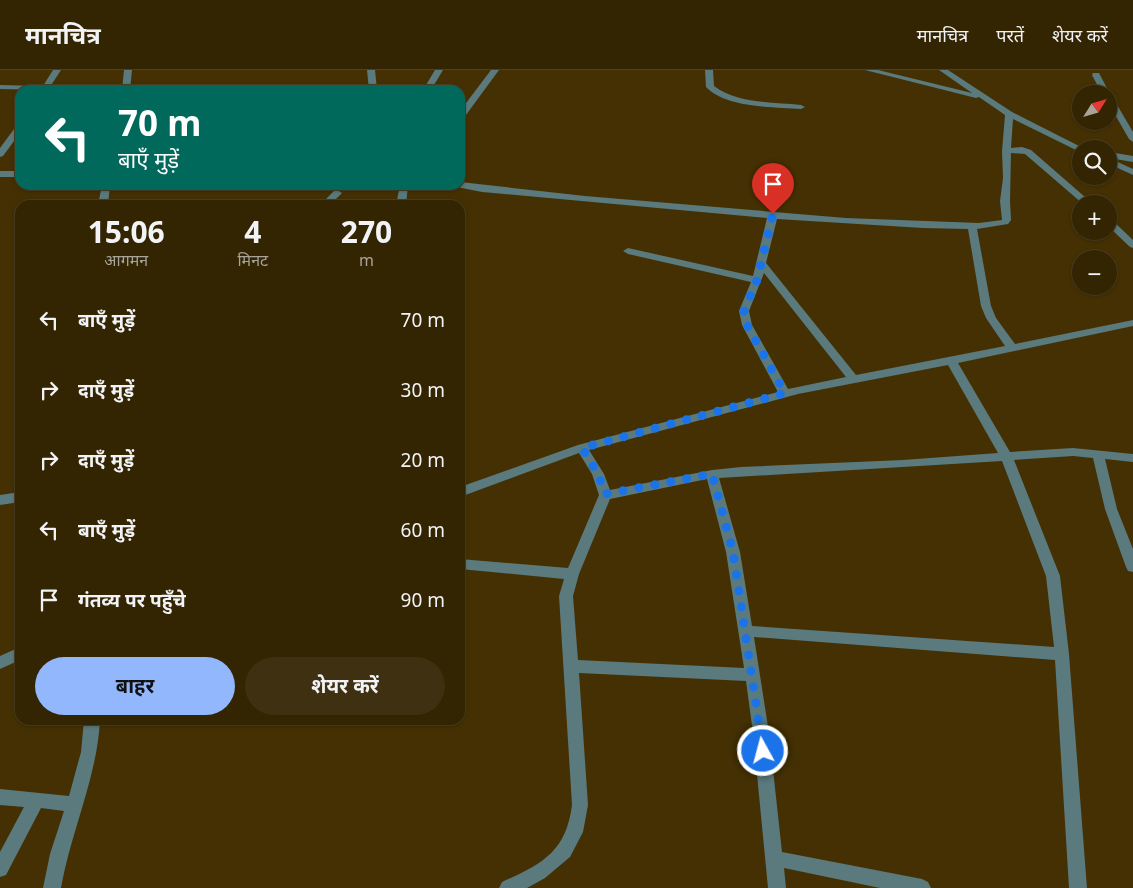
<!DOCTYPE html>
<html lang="hi">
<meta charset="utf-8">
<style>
:root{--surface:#332402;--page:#3e3011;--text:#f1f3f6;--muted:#a9a499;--line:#4e4124;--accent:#92b7fd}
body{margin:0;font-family:"Noto Sans","Noto Sans Devanagari",sans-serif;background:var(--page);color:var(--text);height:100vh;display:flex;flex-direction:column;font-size:19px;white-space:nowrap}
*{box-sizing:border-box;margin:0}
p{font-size:16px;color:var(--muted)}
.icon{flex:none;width:28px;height:28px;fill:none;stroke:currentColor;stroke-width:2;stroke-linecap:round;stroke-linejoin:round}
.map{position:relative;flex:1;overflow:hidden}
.side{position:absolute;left:15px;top:130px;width:450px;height:525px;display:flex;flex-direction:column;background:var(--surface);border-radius:15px;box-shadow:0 1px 4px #0004,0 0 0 1px var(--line)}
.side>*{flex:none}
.banner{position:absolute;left:15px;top:15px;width:450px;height:105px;border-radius:15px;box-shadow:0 1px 4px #0004,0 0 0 1px var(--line);background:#00695c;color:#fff;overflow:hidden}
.needle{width:32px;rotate:53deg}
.fabs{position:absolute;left:1072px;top:15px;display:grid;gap:10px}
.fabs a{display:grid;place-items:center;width:45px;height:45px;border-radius:50%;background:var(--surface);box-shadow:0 1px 4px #0004,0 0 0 1px var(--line);font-size:25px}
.pin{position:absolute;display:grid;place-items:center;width:42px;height:42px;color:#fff;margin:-51px -21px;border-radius:50% 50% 50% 0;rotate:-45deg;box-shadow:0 0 5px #0007}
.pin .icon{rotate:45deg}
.me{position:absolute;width:55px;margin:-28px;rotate:353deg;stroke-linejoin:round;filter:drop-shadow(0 0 4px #0008)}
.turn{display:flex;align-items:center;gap:18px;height:105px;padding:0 20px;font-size:22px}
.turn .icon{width:65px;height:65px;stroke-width:2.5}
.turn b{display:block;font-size:35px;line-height:42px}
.eta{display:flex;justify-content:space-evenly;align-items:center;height:85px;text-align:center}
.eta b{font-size:30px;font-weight:700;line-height:35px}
.button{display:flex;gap:10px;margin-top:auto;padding:10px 20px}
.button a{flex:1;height:58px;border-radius:30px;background:var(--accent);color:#111;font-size:20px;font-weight:700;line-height:58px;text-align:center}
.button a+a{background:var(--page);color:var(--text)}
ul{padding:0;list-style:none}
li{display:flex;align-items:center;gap:15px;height:70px;padding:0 20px}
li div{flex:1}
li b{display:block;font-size:19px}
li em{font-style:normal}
header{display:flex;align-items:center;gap:30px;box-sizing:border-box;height:70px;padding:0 25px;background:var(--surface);border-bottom:1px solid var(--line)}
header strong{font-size:24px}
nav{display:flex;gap:28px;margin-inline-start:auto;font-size:18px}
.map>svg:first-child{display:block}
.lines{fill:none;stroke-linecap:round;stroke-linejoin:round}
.minor{fill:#5a7a7d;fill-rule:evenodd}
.route{stroke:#1a73e8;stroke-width:9;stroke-dasharray:0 16.2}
</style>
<header>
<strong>मानचित्र</strong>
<nav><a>मानचित्र</a><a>परतें</a><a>शेयर करें</a></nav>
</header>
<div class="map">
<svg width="1133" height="818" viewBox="0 0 1133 818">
<rect width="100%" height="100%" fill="#443003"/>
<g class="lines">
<g class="minor">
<path d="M53,0H61L48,20L0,19V15L43,16Z"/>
<path d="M124,0H132L130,20H122Z"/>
<path d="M367,0H375L377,20H369Z"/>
<path d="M435,0H443L431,20H423Z"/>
<path d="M491,0H499L463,49H460V41Z"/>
<path d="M705,0H713L714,16C738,34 773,32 801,35L805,37L801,39C773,37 726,38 706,17Z"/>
<path d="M865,0H878L972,23L939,0H948L1012,42L1085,79H1081V81H1078L1013,49L1011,78L1022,77L1031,80L1093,134H1083L1025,84L1011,83L1010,131L1011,150L1008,154L977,159L991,236L996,248L1015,274L1133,250V256L958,293L1010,382L1073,378L1133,384V392L1105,389L1117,439L1133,479V502L1128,501L1126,497L1105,439L1093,388L1073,386L1014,390L1060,506L1069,584L1087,818H1069L1055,590L754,567L769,663L782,782L922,809L928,812L931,818H880L784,798L786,818H768L753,663L746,611L579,603L588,735L583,762L570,787L545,808L527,818H499L502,812C542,794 566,782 572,735L559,526L564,509L460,499V489L568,498L599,425L592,404L579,383L460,427V417L578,375L778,322L742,255L739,241L751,212L628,184L623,181L628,178L753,206L767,148L482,122L457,117L456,115H460V112L585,126L846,148L979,153L1002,150L1000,131L1003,108L1002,81L1005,45L979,27L976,28ZM777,149L923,158L968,159L981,236L986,248L1005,276L856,305L766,193ZM764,203L846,307L788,319L752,255L749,241ZM948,295L998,383L903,390L741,397L712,400L610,420L604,404L589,380L798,324ZM1002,391L1046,506L1054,577L752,556L740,482L719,408ZM707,409L726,482L744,598L578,590L573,526L579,504L610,429Z"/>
<path d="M1093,3H1099L1110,24L1109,26V24H1102L1092,5Z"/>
<path d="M1109,26L1113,28L1133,62V72L1129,69L1109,34Z"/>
<path d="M17,55H20V63L3,86L0,87V78Z"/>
<path d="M1109,82L1133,86V92L1109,88Z"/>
<path d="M1109,88L1133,99V105L1109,94Z"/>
<rect x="0" y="101" width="20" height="6"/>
<path d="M102,115H110L108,135H98Z"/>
<path d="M400,115H408L406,135H396Z"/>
<path d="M337,120L342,123L330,135H320L334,121Z"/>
<path d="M1109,149L1112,150L1133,170V178L1130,177L1109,157Z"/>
<path d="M20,422V432L0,435V425Z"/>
<path d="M20,577V590L0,599V586Z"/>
<path d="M84,650H100C97,708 71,761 61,818H43L50,784L64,741L41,738L6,805L0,807V782L24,737L0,735V719L69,726L81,682Z"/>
</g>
</g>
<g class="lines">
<path class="route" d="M763,681L733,482L712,404L605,424L598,404L582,378L785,323L747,255L744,241L757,210L773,144"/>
</g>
</svg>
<div class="fabs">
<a><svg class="needle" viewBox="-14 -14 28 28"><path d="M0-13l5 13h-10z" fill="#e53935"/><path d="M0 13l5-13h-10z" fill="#a9a499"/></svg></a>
<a><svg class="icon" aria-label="search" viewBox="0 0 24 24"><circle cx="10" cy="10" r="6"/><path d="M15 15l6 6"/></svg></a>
<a>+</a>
<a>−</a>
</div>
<div class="pin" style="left:773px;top:144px;background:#d93025"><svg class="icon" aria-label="arrive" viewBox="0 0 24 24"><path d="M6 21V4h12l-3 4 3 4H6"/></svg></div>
<svg class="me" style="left:763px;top:681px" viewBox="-20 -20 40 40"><circle r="17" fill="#1a73e8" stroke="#fff" stroke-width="3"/><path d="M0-11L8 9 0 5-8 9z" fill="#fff"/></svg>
<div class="banner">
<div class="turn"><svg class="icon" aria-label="left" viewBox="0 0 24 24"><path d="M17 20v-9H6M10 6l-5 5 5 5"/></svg><div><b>70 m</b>बाएँ मुड़ें</div></div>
</div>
<section class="side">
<div class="eta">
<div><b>15:06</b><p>आगमन</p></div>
<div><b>4</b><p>मिनट</p></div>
<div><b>270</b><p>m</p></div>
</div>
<ul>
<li><svg class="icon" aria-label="left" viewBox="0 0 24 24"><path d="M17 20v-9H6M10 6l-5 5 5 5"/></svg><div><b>बाएँ मुड़ें</b></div><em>70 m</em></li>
<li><svg class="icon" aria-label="right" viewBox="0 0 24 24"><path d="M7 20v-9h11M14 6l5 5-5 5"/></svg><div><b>दाएँ मुड़ें</b></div><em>30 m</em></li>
<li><svg class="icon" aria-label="right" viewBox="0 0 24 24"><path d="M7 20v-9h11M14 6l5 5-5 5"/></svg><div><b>दाएँ मुड़ें</b></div><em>20 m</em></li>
<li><svg class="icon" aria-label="left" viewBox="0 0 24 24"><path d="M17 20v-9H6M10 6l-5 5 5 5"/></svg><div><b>बाएँ मुड़ें</b></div><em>60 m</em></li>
<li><svg class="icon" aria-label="arrive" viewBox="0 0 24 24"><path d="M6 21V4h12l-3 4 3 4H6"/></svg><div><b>गंतव्य पर पहुँचे</b></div><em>90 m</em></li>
</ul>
<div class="button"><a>बाहर</a><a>शेयर करें</a></div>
</section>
</div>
